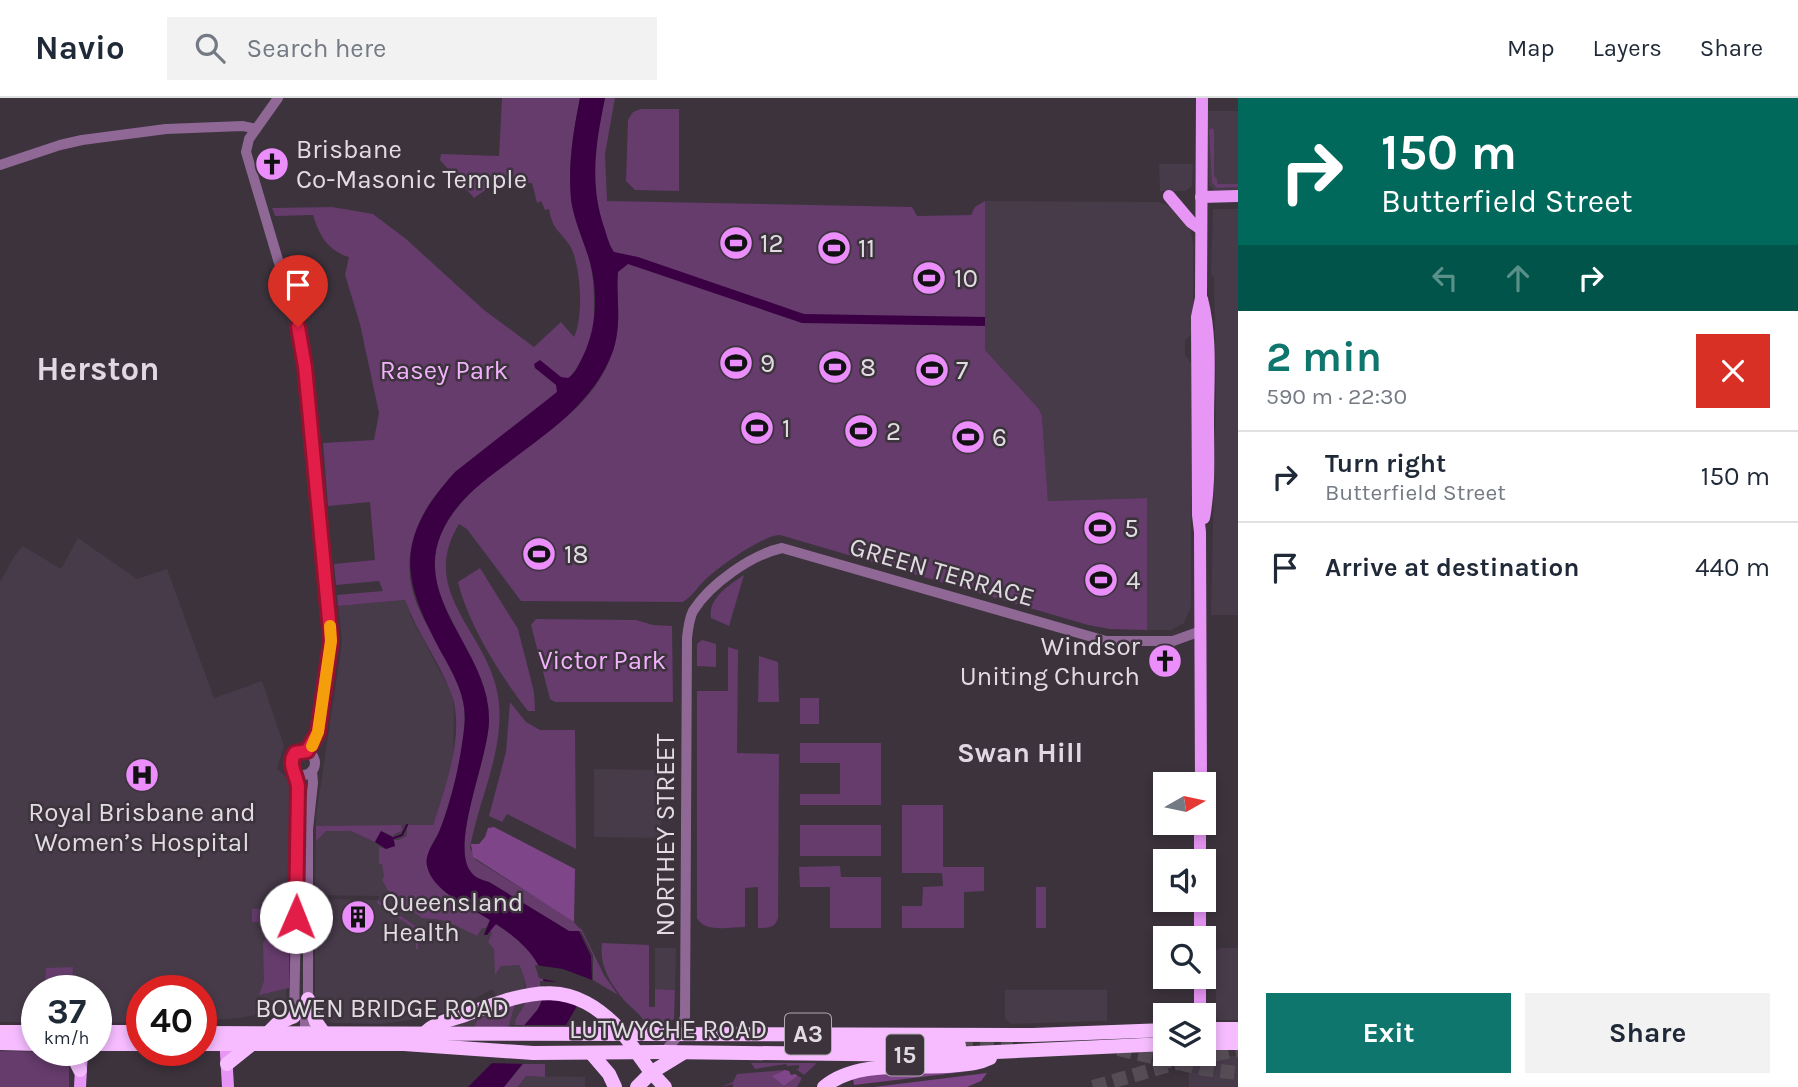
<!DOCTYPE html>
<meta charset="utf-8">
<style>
:root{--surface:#fff;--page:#f2f2f3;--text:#1f2937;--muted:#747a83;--line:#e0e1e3;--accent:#0f766e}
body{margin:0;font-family:Karla,sans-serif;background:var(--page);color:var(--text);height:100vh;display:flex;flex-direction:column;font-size:26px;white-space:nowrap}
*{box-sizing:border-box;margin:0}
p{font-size:23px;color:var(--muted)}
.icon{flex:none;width:38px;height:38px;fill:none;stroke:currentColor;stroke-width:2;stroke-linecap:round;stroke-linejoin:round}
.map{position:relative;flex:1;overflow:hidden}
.side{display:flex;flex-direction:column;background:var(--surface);width:560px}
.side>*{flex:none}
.guide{background:#00695c;color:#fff;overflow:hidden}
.needle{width:46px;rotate:81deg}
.tools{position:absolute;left:1153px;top:674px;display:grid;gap:14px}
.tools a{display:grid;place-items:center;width:63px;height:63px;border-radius:0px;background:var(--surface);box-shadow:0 4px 10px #0003;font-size:35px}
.speed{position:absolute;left:21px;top:877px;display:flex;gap:14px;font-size:35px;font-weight:700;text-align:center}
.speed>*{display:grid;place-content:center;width:91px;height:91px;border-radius:50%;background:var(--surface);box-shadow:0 4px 10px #0003;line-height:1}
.speed small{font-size:18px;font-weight:400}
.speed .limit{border:10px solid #d22;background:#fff;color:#111}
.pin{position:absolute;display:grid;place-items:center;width:60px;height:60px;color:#fff;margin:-72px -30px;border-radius:50% 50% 50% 0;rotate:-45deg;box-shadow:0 0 7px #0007}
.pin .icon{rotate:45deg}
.me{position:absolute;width:77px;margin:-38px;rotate:1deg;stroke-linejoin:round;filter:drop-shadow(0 0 5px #0008)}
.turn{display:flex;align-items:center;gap:24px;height:147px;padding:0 28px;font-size:32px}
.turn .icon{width:91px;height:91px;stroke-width:2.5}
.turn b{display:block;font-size:49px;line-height:60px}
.lanes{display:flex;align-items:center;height:66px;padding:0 28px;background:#0003;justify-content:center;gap:35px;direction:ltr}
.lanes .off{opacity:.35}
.round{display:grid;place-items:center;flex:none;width:74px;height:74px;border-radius:0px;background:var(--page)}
.overview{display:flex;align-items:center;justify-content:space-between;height:119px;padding:0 28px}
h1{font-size:42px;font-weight:700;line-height:52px;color:var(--accent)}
.cta{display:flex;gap:14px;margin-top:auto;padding:14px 28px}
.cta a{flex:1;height:80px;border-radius:0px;background:var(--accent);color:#fff;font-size:28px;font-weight:700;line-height:80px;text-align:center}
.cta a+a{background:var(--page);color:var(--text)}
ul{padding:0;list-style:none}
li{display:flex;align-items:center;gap:21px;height:91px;padding:0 28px;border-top:2px solid var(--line)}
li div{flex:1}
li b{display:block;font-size:26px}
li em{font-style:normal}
header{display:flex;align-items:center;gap:42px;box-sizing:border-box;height:98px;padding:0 35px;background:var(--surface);border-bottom:2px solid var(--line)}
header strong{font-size:33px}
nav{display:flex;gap:38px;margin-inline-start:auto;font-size:24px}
.search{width:490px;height:63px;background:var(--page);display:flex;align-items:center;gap:18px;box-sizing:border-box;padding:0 24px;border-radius:0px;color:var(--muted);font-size:26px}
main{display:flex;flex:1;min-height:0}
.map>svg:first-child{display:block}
.built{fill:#473a49}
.green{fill:#653c6c}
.forest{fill:#7f4589}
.water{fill:#3b0044}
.pier{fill:#3c333d}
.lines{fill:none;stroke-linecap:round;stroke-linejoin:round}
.stream{stroke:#3b0044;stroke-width:2}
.highway-tunnel{stroke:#554c56;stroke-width:14;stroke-dasharray:14 7;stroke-linecap:butt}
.minor{stroke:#906896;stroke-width:10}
.major{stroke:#e796f5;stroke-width:12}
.highway{stroke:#f6bcff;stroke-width:14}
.highway-bridge{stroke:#f6bcff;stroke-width:14}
.route-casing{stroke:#92132f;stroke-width:18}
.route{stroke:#e11d48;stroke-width:12}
.slow{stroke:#f59e0b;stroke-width:12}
.labels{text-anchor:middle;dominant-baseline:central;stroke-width:5;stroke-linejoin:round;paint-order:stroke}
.shield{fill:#3c333d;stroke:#b0a9b0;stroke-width:2}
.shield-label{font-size:24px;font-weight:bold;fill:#e1dce2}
.poi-label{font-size:26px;fill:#e1dce2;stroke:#3c333d;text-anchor:start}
.park-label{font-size:26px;fill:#f2b1fc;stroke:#3c333d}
.street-label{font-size:26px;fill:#e1dce2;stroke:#3c333d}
.neighbourhood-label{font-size:28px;font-weight:bold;fill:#e2d7e3;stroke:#3c333d}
.district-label{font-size:33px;font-weight:bold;fill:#e2d7e3;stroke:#3c333d}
</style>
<header>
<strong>Navio</strong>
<div class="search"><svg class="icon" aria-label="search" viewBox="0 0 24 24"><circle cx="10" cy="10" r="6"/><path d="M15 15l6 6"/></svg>Search here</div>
<nav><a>Map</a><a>Layers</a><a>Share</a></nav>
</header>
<main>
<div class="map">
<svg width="1238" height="989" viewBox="0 0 1238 989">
<rect width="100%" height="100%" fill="#3c333d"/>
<g class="built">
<path d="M1207,13H1238V92H1214L1209,88Z"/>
<path d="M1159,66H1193L1192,88L1185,93H1160Z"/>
<path d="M985,103L1158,104L1176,110L1190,127L1193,145V218L1192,236L1185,242V257L1191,265V509L1184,525L1171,532H1147V400L1048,403L1042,318L1039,311L985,252Z"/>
<path d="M1213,111H1238V517H1211L1216,296L1214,178L1211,177Z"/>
<path d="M78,440L137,481L167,471L214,600L262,583L284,648L277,671L291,683V805L286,902L284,909L279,913L238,920L201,923V892H142V925L96,924V892H37V924H0V484L15,457L23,448L61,471Z"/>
<path d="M405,502L412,521L452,596L454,612L453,666L433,727L409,736L423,819L436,822L447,814L478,829L486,830L484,835L487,837L489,832L513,858L524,876L526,895L523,909L516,919L515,927H511L508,930H449L500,909L493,891L453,912L418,921L381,926L332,925L320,917L315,905V801L378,802L379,798L315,797L316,718L342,544L338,508Z"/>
<path d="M594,671L661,672V740L594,739Z"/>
<path d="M655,850H676L675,892L655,891Z"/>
<path d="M1220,850H1238V922H1218L1216,920V852Z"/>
<path d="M1005,892H1107V923L1011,926L1005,920Z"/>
<path d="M1188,958H1238V989H1189Z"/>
<path d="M526,978L585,979V989H518Z"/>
</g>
<g class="green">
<path d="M502,0H580C573,35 567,69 572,105C575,126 585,145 590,165C594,181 594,197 594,213C594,223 594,234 590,244C556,334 430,351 411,451C399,517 458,553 464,608C468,644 453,693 442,727C439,735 434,742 430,750C428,756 428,765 428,771L441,790L490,822L486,830H482L477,838L455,827L442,822L422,820L392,799L382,782L384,779L382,766H379V749L386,751L395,748L394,742H399L407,738V727H433C445,689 466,635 451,595C439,563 417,535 405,502L338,508L337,497L383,493L379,483L336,487L334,466L375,462L370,404L328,408L323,345L374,342L379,315L360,226L345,177L349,159C328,153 319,137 313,117L275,118L272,110L332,109L373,116L406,141L484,212L534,249L561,224L574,239C584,219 581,167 570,148C559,131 553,133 549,111L545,112L541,103L537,105L532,85L497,84L474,100L440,62L441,56L499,58Z"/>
<path d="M605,0H615L605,56L607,103L912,109L917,118L971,117L975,109L985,103V252L1039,311L1042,318L1048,403L1147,400V532L1110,531L1088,527L780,437C763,437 720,468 707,480C698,488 693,498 683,504L521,503L467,431L459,426C417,495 488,534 498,598C506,651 479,699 470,750L476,762L572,822L580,831L581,830L604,877L618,897L593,882V857L581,833L576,835L569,833L489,784C483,782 475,780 471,775C449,746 490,658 489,620C489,552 409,499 443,432C483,353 598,334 616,240C626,191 602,147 596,100C591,66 598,33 605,0Z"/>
<path d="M641,11H679V93L635,92L626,83L628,22L633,14Z"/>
<path d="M1212,30L1214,32V78L1217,81V86H1238V89L1217,90L1212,85L1209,32Z"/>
<path d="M480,470L518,531L534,594L535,613H528C501,579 468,526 458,484Z"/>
<path d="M744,477L729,528L711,520C707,501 730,486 744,477Z"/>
<path d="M536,521L636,522L653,527L672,528L673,604H555L550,601L531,527Z"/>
<path d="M702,542L716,546V569L697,568V546Z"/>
<path d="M728,549L738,552L737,655L779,656L778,819C776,830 768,830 758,830V789L745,790V829C730,829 704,835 697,820V593H728Z"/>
<path d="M759,558L778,564L779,604H758Z"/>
<rect x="800" y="600" width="19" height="26"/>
<path d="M510,604L526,624L540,632H575L576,751L507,716L502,724L489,718L506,654Z"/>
<path d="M800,645H881V707H800V696H840V665H800Z"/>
<path d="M902,707H943V769H984V793L964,794V830H902V808H922L923,789L943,788L942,775H902Z"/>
<path d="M401,727L402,733L394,736L393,739L381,733L375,744L351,733H326L316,743V728Z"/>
<rect x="800" y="727" width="81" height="31"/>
<path d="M840,768L841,779H881V830H830V789H800L799,769Z"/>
<rect x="1036" y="789" width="10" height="41"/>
<path d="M378,802L418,830V851H416V832L377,805Z"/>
<path d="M289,809L288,823L252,824V811Z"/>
<path d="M496,826C521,842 555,870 542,904C538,913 531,920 526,927H515C515,919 518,917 522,911C530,897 526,880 519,867L501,868L495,877L494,851L488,844L492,835L489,832Z"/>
<path d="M265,842H279L289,855V890L259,897L264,883L263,845Z"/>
<path d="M602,845L649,847V909H655V891L675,892L674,921L668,925L646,926C640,915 631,910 623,901C610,885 599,867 602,845Z"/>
<path d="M73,869L72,892H50V889L45,888L46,870Z"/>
<path d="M515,906L508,930H474L478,920L501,915V911Z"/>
<path d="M0,953L63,954L69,964V989H0Z"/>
<path d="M751,965H815L816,966L804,977L796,971H799V967L787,968L786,966L755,971Z"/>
<path d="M523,966H545V979L526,978L518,989H504Z"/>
<path d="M785,972L773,978L784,988L798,978L802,980L797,989H733V986L721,989L733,984L737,976Z"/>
</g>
<g class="forest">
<path d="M494,729L575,771L574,824L473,759L471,746H479L485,739L488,730Z"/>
<path d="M785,972L789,973L791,977L795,976L798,978L784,988L772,978Z"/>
<path d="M962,972L963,974L854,987L853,980L871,976Z"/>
<path d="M987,975L981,983L967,989H874Z"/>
</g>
<g class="water">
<path d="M580,0H605C596,44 589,85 604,129C607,138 609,147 614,154L638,159L804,216L985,219V228L802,225L628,166L618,174C616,200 622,227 613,253C593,307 544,337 501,370C477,388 453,407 441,436C413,503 489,554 489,620C490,658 449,746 471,774C475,780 482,782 489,784L569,833H579L591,858L592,882L566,927L524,964L504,989H468L495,962L538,911C558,875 524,844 496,826L487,837H484L490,822C470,809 432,793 427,768C424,756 435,744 439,734C452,702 460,665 464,631C468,604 457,583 445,561C403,484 391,445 455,374L557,294L556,287L535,270L534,266L540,262L561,279L568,280C576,275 579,266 583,258C597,230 598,194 590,164C584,143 574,123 571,102C568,67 573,34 580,0Z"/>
<path d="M381,733L393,739L395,748L386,751L375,744Z"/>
</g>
<g class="pier">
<path d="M535,867L563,871L595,883L587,898L562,890L540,888V883L557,884L539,880Z"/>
<path d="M521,927H568L528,966L487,965Z"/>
</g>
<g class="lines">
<path class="stream" d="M394,740L402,737L407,727"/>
<g class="highway-tunnel">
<path d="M959,947H1013"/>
<path d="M1118,951L1204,971L1238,975"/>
<path d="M1093,989L1194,960L1238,952"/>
</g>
<g class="minor">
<path d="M278,0L249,41L246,54L298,229L305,269L331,543L318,634L307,653"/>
<path d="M0,67L60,47L82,42L166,31L243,28L256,31"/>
<circle cx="303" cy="665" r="12"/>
<path d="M294,921L298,717L296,675"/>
<path d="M305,941V914L308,901V731L313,685L312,673"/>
<path d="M664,954L678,938L685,919L687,540C688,531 689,521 693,513C710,486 751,457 782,450L1106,543H1173L1201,533"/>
</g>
<g class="major">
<path d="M1169,98L1191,124L1201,131"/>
<path d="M1201,99L1238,98"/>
<path d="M1202,201C1212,239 1208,283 1208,322C1208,354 1210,388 1204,420"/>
<path d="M1201,686L1200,434L1198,417L1197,219L1201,200L1202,0"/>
<path d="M1200,763V724"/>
<path d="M1200,802V840"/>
<path d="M1200,917V878"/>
<path d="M225,938L228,989"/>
<path d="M80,989L82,952"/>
</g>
<g class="highway">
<path d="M308,901L316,924L323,934"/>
<path d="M1204,931H1238"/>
<path d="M0,934H37"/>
<path d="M96,934H142"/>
<path d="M269,934L277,926L294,918"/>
<path d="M426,934C437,923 456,921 470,915C532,892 572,879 622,934"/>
<path d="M201,935L1033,937L1166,932"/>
<path d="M0,945L37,946"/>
<path d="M1204,945H1238"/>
<path d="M96,946H142"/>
<path d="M201,946H404L533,955L664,954L930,957L1166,946"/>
<path d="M830,948L959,947"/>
<path d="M70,952L80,972"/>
<path d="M591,955L609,976L615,989"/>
<path d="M227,966L252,946"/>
<path d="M637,989L652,974L683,955"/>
<path d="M824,989C858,960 916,972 958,967C969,966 980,965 990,960"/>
</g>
<path class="highway-bridge" d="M622,934L650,973L665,989"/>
</g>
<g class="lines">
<g class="route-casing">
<path id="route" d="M296,819L298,689C297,677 287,666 295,655L307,653L318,634L331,543L305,269L298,229"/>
</g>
<use href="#route" class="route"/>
<path class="slow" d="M312,648L318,634L331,543L330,528"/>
</g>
<defs>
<g id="church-disc" transform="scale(1.75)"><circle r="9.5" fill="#eb8dfb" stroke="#3c333d"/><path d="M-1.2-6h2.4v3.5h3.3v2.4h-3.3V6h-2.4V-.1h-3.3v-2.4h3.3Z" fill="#111"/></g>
<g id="stadium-disc" transform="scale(1.75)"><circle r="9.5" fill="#eb8dfb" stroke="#3c333d"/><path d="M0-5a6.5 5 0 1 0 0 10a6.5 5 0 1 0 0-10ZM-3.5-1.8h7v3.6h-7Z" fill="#111"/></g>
<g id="hospital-disc" transform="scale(1.75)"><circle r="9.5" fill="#eb8dfb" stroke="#3c333d"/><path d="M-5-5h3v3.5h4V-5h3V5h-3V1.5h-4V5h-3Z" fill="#111"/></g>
<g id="building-disc" transform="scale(1.75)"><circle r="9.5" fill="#eb8dfb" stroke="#3c333d"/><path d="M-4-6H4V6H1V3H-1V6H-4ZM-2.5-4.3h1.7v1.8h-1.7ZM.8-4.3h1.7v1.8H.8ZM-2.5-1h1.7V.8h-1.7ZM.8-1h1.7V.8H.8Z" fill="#111"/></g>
</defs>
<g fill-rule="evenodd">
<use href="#church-disc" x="272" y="66"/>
<use href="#stadium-disc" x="736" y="145"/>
<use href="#stadium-disc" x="834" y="150"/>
<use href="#stadium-disc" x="929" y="180"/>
<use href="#stadium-disc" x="736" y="265"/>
<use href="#stadium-disc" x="835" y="269"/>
<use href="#stadium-disc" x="932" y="272"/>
<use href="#stadium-disc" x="757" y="330"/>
<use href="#stadium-disc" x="861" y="333"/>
<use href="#stadium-disc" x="968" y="339"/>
<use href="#stadium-disc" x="1100" y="430"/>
<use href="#stadium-disc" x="539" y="456"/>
<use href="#stadium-disc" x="1101" y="482"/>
<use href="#church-disc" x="1165" y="563"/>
<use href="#hospital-disc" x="142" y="677"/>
<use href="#building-disc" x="358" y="819"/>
</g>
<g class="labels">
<g class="shield">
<rect x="785" y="915.5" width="46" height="41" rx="5"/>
<rect x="886" y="936.5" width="38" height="41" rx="5"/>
</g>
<g class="shield-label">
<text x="808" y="936">A3</text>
<text x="905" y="957">15</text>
</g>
<g class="poi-label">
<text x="296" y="51">Brisbane<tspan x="296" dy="30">Co-Masonic Temple</tspan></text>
<text x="760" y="145">12</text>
<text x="858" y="150">11</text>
<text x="954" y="180">10</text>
<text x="760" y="265">9</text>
<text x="860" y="269">8</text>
<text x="956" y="272">7</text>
<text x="782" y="330">1</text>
<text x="886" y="333">2</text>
<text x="992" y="339">6</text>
<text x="1124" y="430">5</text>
<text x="564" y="456">18</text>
<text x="1126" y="482">4</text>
<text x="1140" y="548" text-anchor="end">Windsor<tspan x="1140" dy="30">Uniting Church</tspan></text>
<text x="142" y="714" text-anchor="middle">Royal Brisbane and<tspan x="142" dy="30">Women’s Hospital</tspan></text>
<text x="382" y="804">Queensland<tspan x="382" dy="30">Health</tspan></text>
</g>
<g class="park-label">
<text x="444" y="272">Rasey Park</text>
<text x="602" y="562">Victor Park</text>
</g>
<g class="street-label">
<text transform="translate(942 474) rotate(16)">GREEN TERRACE</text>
<text transform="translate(665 737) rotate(-90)">NORTHEY STREET</text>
<text x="382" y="910">BOWEN BRIDGE ROAD</text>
<text x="668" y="931">LUTWYCHE ROAD</text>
</g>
<g class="neighbourhood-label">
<text x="1020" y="654">Swan Hill</text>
</g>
<g class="district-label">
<text x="98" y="271">Herston</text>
</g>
</g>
</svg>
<div class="tools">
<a><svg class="needle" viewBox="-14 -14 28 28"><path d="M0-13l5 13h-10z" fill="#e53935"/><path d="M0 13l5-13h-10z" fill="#747a83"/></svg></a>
<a><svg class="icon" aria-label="sound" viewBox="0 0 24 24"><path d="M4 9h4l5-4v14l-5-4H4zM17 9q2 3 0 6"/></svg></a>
<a><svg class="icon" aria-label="search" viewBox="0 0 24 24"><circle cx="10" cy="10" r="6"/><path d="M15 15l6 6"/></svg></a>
<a><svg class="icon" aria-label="layers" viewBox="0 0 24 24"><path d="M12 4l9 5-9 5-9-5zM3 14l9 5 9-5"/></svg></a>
</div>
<div class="speed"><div>37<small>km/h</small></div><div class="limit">40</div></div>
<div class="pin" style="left:298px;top:229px;background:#d93025"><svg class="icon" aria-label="arrive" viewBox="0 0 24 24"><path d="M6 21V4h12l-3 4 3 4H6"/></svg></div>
<svg class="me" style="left:296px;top:819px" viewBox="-20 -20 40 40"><circle r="19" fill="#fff"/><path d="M0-13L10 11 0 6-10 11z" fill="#e11d48"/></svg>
</div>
<section class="side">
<div class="guide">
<div class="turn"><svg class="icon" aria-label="right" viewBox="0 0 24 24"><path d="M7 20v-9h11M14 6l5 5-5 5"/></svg><div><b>150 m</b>Butterfield Street</div></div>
<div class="lanes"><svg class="icon off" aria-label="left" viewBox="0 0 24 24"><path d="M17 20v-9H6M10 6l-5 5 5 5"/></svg><svg class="icon off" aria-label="ahead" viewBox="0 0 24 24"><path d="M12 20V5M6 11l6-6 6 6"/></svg><svg class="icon" aria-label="right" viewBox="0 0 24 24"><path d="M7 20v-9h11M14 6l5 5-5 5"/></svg></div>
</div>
<div class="overview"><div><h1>2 min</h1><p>590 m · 22:30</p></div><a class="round" style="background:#d93025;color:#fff"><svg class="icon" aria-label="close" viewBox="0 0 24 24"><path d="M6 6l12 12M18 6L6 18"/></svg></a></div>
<ul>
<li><svg class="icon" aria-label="right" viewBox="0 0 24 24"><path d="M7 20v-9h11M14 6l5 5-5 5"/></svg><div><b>Turn right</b><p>Butterfield Street</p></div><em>150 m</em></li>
<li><svg class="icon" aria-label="arrive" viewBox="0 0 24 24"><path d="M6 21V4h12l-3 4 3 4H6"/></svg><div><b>Arrive at destination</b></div><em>440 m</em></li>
</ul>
<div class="cta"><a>Exit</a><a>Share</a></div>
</section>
</main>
